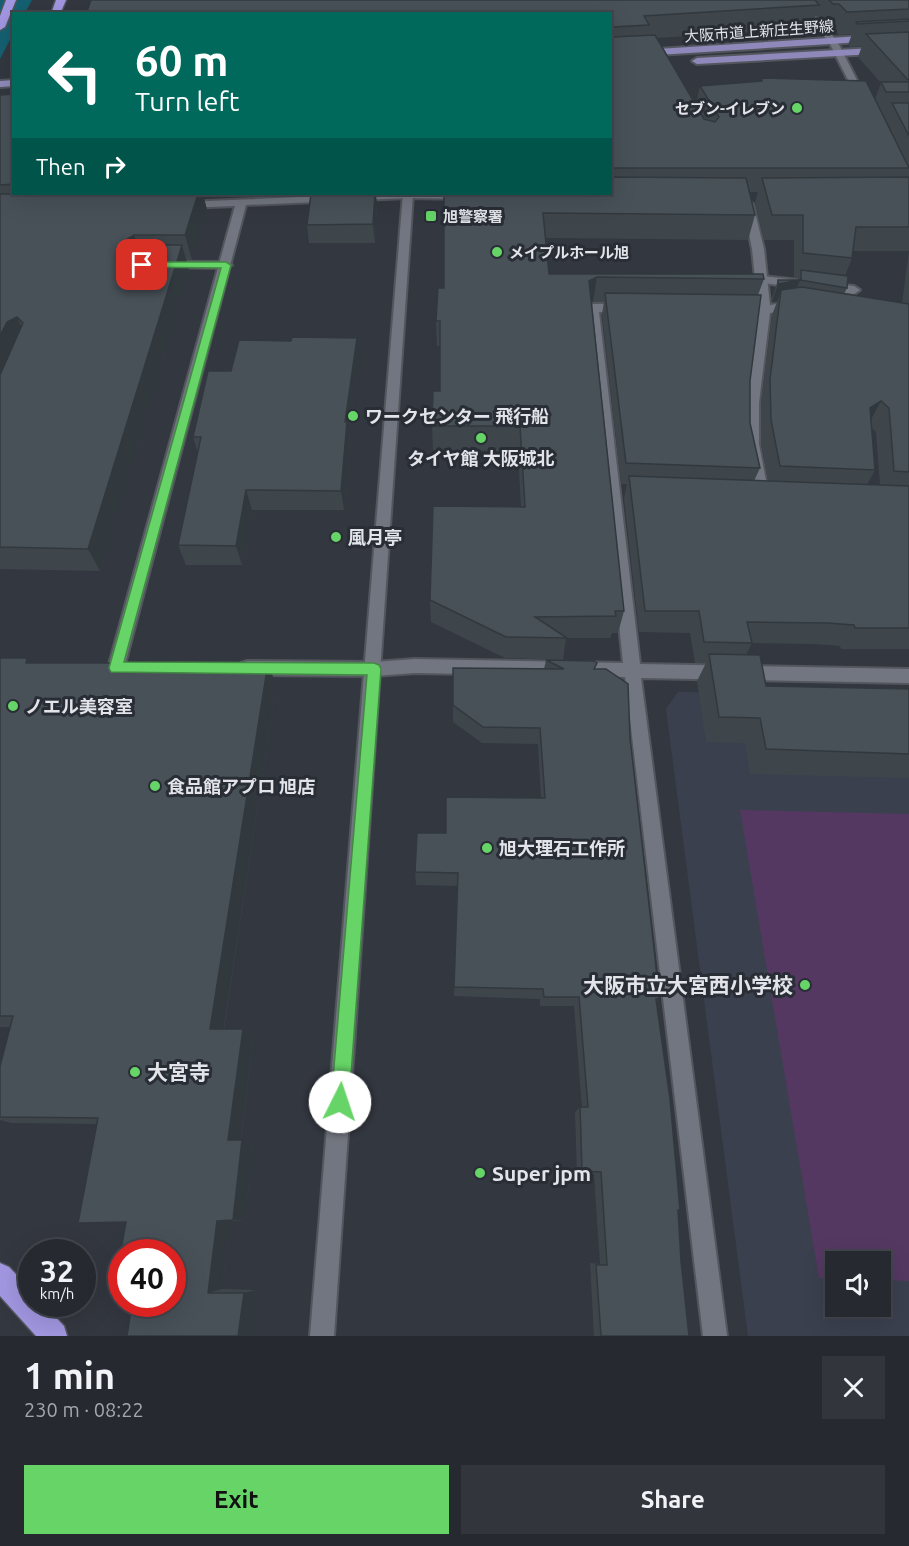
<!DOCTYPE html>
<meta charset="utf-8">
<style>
:root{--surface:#262930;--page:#32353c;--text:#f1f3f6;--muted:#a4a6ab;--line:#42454c;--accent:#66d467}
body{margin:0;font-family:Ubuntu,"Noto Sans JP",sans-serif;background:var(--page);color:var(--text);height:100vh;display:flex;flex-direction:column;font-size:22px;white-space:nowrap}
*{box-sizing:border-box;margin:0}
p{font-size:20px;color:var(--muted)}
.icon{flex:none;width:33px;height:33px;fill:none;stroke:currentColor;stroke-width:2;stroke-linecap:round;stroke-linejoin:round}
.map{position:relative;height:1336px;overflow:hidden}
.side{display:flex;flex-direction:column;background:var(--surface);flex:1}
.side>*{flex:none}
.guide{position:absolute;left:12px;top:12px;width:600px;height:183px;border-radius:0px;box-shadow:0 6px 24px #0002,0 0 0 2px var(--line);background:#00695c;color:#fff;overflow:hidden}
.buttons{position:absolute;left:825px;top:1251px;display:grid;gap:12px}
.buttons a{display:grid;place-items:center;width:66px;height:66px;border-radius:0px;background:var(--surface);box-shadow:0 6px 24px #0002,0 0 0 2px var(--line);font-size:30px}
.speed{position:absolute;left:18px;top:1239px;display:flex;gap:12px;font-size:30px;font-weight:700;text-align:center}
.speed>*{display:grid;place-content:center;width:78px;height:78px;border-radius:50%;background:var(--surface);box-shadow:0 6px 24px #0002,0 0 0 2px var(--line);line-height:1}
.speed small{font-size:15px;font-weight:400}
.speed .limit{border:9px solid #d22;background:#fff;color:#111}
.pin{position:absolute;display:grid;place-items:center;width:51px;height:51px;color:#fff;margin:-26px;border-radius:12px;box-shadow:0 3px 9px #0006}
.me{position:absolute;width:66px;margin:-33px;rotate:4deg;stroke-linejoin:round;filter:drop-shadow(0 0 4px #0008)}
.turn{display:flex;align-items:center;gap:21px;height:126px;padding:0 24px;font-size:27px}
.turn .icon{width:78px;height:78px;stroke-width:2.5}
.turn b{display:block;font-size:42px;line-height:51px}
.then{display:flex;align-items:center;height:57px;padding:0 24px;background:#0003;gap:12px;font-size:22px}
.round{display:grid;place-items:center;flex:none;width:63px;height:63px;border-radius:0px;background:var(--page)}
.summary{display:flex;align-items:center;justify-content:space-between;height:102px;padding:0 24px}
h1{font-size:36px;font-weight:700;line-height:45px}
.cta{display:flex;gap:12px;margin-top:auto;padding:12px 24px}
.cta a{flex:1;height:69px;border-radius:0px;background:var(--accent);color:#111;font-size:24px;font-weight:700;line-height:69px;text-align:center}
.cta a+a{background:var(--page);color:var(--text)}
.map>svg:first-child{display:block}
.built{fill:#3a404e;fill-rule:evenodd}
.green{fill:#553862}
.water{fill:#146071}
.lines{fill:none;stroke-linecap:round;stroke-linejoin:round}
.service-casing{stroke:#53565d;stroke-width:4}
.minor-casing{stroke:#53565d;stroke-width:4}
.tertiary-casing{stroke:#53565d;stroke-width:4}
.primary-casing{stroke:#53565d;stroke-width:4}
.motorway-casing{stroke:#53565d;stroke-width:3}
.service{fill:#727680;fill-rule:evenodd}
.minor{fill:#727680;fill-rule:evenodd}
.tertiary{fill:#727680;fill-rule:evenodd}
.primary{fill:#8e89ba;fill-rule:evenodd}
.motorway{fill:#a196e0;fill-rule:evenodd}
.wall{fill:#3e464c;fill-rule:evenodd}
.shaded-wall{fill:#32393e}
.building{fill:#485158;stroke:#32393e;stroke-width:1.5}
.route{fill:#66d467;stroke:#428a43;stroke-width:1.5}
.poi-dot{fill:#66d467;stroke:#292d35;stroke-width:2}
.labels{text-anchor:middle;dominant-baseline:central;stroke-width:6;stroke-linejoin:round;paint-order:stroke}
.far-street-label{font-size:15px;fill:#e2e4ea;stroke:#292d35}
.far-poi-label{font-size:15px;font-weight:bold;fill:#e2e4ea;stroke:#292d35;text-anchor:start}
.poi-label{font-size:18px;font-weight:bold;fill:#e2e4ea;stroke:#292d35;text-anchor:start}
.near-poi-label{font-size:21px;font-weight:bold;fill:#e2e4ea;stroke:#292d35;text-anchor:start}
</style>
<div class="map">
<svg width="909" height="1336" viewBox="0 0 909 1336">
<rect width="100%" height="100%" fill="#333740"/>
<path class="built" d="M678,692L909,695V1336H748L666,709ZM836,1262H880V1306H836Z"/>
<path class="green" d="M740,810L909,814V1281L881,1280L880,1262H836L835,1279L819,1278Z"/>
<path class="water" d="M0,0H32L25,13L14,14L13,34L0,59Z"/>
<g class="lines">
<g class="service-casing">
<g id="service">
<path d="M167,262H226L232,265L226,268L163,267L161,265Z"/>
<path d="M761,276L799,280L805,284L799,288L757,282V278Z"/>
<path d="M825,283L854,286L860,290L854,294L821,290V284Z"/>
</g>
</g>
<g class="minor-casing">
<g id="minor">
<path d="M793,0H801L837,41L868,102L866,104H860L829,42Z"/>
<path d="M370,194H467L469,196L464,199L408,198L246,205L124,668L122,673L116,675L110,673L108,668L235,206L184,208L179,205L184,202Z"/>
<path d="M748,201L753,204L764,249L770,305L796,301L802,305L796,309L770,313L759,403V444L769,496L762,501L755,496L745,444V403L757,314H738L732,310L738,306H758L752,249L743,204Z"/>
<path d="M593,304H625L631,308L625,312H599L640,664L909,669V683L641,678L727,1336H703L625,677L415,673L374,676L247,675L241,673L239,668L241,663L247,661L374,662L415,659L623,663L587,308Z"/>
</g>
</g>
<g class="tertiary-casing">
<path id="tertiary" d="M403,194H413L334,1336H310Z"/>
</g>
<g class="primary-casing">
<g id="primary">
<path d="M909,33V39L610,58V52Z"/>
<path d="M909,46V52L697,64L692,61L697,58Z"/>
<path d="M14,80V86L0,87V81Z"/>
</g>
</g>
<g class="motorway-casing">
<g id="motorway">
<path d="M6,0H16L5,27L0,30V16Z"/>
<path d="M56,0H66L60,14H51Z"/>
<path d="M0,1263L9,1267L32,1291V1304H43L64,1326L67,1336H36L0,1296Z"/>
</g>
</g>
<use href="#service" class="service"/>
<use href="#minor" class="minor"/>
<use href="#tertiary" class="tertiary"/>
<use href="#primary" class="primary"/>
<use href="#motorway" class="motorway"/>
</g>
<g class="wall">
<path d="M91,0H909V649H841L840,646L815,644L752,643L746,655L766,686L909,689V778L750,774L745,743L706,742L697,681L706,663H695L690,633L639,632L624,499L627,484H621L602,314L604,302H593L592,303L624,611L618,633H612L610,638H566L563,660L505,658L431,622L430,600L521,507L518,451L433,450L432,426L440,391V346H437L436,321L444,288V194H610V14ZM816,15L826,27L832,26L839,35L852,34L848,45L850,47L862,46L858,57L881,83L875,99L762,78L761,81L700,86L696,104L657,38L812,28ZM749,192H758L755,202L764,240H794V277L798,278V280H778L772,298V302H777L772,315L761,403V444L768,481H754L760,468L750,423V381L758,295L764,279L549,274L546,238L748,240L755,215ZM853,251H909L902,303L844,294L847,288L845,276L852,258ZM872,428L876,432L880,485H867L875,470Z"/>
<path d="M14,94V194H203L207,210L192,260H186L189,270L100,571L0,569V95Z"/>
<path d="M377,205L375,243H309L307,225Z"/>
<path d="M359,359L349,432L350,442L344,510H252L242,565H186L178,545L198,453L193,437L231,371Z"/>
<path d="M0,658L31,663H268L276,686L224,1029L253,1039L241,1140L253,1145L245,1221H231L222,1289L256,1290L250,1336H127L172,1304L126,1223H78L97,1124L11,1123L0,1120V1066L11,1027H0Z"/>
<path d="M546,660L596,669L630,738L659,999L657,1001L678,1210L681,1261L689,1336H594L590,1263L600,1264L594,1174H577L575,1112L580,1107H582L574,1006H540V999L454,996L457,886L416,885L415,872L446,833L541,798L538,744L482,743L453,722V668L544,669Z"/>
</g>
<g class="shaded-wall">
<path d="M198,194H203L207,210L192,260L185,235Z"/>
<path d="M375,194H376L377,205L375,243L373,224Z"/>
<path d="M134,235L142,260L126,240Z"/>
<path d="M182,245L189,270L100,571L88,549Z"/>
<path d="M597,277L593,302L586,306L589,281Z"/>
<path d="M800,280L793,299L781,290L777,302H772L778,284Z"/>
<path d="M17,317L28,341L0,387V336L7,322Z"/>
<path d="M357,338L359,359L349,432L350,442L344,510L341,491L345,422Z"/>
<path d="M881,401L868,425L870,408Z"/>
<path d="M246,490L252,510L242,565L236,546Z"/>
<path d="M268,663L276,686L222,1039L210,1029Z"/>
<path d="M243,1029L253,1039L240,1145L228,1140Z"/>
<path d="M242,1140L253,1145L245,1221L233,1220Z"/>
<path d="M217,1221H231L222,1289L208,1293Z"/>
<path d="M256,1290L250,1336H238L244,1293Z"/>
</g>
<g class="building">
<path d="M91,0H815L819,5L644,16L649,25L613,27L611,35L613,37L655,35L704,119L715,122L719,117L700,86L762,81V78L866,81L909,168H610V14H86Z"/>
<path d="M829,0H909V9L847,12L839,4H833Z"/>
<path d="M909,19V21L857,24L856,22Z"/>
<path d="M909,32V81L866,34Z"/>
<path d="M881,82H909V92H886Z"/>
<path d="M14,94V184L0,185V95Z"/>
<path d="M892,103H909V136Z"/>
<path d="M610,177L746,178L755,215L543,213L549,274H763L764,279L597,277L589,281L624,611H615L616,616L535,617L567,638L506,637L430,600L433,506L525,507L520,426H432L433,391H440V321H436L438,288H444V194H610Z"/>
<path d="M909,177V227H856L852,258L803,253V215H772L762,178Z"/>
<path d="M0,194H198L185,235H134L126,240L130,245H182L88,549L0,547V375L23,323L17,317L7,322L0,336Z"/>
<path d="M311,194H375L373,224L307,225Z"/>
<path d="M801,270L848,276L847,288L800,280L778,284V280H801Z"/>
<path d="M802,287L909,304V472L894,471L889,408L881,401L870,408L875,470L780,466L771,420L770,379L781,290Z"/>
<path d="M605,293L761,295L750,381V423L760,468L626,463Z"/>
<path d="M292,337L357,338L345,422H347L341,491L246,490L236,546L178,545L201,437H193L208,371H231L239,340L291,341Z"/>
<path d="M629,476L909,486V628H855L854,625L828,623L747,622L752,643L704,642L699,611H645Z"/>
<path d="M709,654L760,655L766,686L909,689V754L766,749L760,718L719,717Z"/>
<path d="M0,658H27L26,663H268L210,1029H243L228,1140H242L233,1220L217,1221L208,1293H244L238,1336H127L132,1304H172V1252H122V1284H115L126,1222L78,1223L98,1118L0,1117V1066L13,1016H0Z"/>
<path d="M546,660L594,661L597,663L594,669H606L628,684L630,738L655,957L659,999H656L670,1099L680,1210H678L681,1261L689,1336H601L596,1265H607L601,1172L582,1171L580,1107H588L579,997H544L543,989L454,987L458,873L415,872L417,833H446V797L545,798L540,728L483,727L453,705V668L564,669Z"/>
</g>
<path class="route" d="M142,262H226L231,265L124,662L374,663L379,665L381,669L349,1102L346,1109L340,1111L334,1109L331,1102L367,675L111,672L109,668L221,268L139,267L137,265Z"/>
<g class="poi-dot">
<circle cx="797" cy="108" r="6"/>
<rect x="425" y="210" width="12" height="12" rx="3"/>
<circle cx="497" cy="252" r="6"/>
<circle cx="353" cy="416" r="6"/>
<circle cx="481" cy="438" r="6"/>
<circle cx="336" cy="537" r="6"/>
<circle cx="13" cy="706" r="6"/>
<circle cx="155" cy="786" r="6"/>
<circle cx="487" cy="848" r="6"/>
<circle cx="805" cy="985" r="6"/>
<circle cx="135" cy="1072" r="6"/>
<circle cx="480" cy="1173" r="6"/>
</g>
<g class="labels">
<g class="far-street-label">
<text transform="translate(759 31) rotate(-4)">大阪市道上新庄生野線</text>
</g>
<g class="far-poi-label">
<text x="785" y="108" text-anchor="end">セブン-イレブン</text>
<text x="443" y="216">旭警察署</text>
<text x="509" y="252">メイプルホール旭</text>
</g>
<g class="poi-label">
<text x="365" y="416">ワークセンター 飛行船</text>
<text x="481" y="458" text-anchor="middle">タイヤ館 大阪城北</text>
<text x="348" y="537">風月亭</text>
<text x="25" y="706">ノエル美容室</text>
<text x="167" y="786">食品館アプロ 旭店</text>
<text x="499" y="848">旭大理石工作所</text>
</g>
<g class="near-poi-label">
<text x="793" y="985" text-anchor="end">大阪市立大宮西小学校</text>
<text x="147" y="1072">大宮寺</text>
<text x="492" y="1173">Super jpm</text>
</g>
</g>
</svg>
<div class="buttons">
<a><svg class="icon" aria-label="sound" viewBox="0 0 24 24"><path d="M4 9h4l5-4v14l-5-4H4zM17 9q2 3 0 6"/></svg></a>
</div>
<div class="speed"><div>32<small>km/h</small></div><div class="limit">40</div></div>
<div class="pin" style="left:142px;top:265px;background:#d93025"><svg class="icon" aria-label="arrive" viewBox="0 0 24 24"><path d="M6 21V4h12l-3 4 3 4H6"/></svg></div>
<svg class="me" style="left:340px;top:1102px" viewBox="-20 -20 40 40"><circle r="19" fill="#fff"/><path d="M0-13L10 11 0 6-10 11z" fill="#66d467"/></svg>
<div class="guide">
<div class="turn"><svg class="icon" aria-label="left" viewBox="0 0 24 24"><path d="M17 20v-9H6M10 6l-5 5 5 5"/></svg><div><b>60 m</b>Turn left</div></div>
<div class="then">Then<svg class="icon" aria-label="right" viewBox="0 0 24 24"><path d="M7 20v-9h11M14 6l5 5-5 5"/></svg></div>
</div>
</div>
<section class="side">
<div class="summary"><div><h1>1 min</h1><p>230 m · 08:22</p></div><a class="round"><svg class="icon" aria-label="close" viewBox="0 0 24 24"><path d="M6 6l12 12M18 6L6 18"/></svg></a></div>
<div class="cta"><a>Exit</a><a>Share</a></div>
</section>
